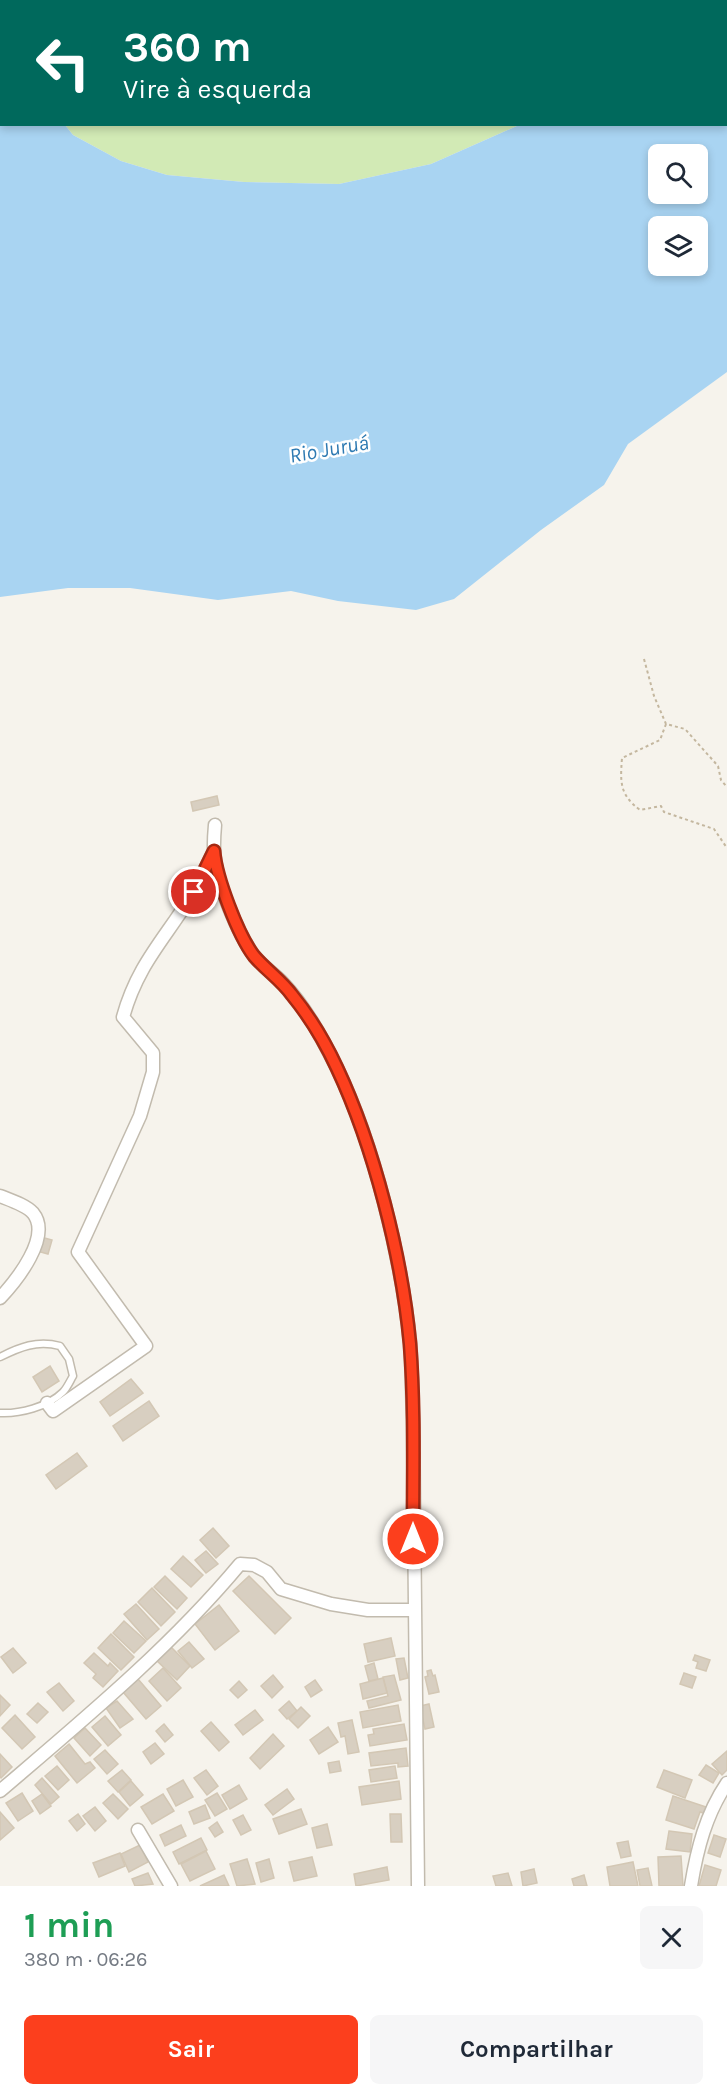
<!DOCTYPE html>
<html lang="pt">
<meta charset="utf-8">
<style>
:root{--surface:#fff;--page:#f6f6f7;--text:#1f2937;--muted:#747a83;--accent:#fc3f1d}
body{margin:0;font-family:Karla,sans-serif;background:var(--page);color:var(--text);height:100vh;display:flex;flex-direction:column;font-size:22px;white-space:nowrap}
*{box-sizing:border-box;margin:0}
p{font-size:20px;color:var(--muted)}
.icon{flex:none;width:33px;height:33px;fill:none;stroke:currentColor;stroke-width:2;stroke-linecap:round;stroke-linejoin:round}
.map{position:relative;height:1886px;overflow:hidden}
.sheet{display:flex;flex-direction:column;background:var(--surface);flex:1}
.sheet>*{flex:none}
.top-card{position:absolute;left:0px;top:0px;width:728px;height:126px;box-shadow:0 3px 9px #0003;background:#00695c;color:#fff;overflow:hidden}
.controls{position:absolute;left:648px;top:144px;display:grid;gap:12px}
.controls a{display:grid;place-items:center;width:60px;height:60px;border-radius:9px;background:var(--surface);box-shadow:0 3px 9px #0003;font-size:30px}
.pin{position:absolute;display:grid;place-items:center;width:51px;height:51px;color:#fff;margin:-26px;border:3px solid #fff;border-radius:50%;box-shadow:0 2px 6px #0007}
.me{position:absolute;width:66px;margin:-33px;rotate:0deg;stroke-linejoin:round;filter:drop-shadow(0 0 4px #0008)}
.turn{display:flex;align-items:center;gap:21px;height:126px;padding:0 24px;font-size:27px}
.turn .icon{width:78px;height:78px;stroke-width:2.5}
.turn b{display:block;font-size:42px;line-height:51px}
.round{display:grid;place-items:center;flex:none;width:63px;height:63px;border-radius:9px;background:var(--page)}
.headline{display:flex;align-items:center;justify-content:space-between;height:102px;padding:0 24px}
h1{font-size:36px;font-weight:700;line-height:45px;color:#1e9e55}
.primary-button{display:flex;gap:12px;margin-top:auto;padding:12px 24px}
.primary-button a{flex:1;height:69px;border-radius:9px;background:var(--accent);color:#fff;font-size:24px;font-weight:700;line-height:69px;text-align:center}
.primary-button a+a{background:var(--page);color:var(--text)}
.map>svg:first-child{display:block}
.green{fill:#d2eab5}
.water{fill:#a9d4f2;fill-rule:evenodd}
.building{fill:#d8cfc1;stroke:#d3c7b4;stroke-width:1.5}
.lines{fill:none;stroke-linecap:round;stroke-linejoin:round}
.service-casing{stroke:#c2bbae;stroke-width:9}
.minor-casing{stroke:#c2bbae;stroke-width:15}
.path{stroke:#c4b79f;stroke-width:2;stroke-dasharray:3 3;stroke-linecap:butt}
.service{stroke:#fff;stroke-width:6}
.minor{stroke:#fff;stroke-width:12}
.route-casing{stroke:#a42913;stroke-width:15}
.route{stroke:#fc3f1d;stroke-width:10}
.labels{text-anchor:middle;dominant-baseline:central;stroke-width:5;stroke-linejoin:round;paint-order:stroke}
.water-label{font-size:21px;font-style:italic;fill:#2e7ab2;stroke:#fff}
</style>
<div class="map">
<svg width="727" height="1886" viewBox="0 0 727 1886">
<rect width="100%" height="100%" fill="#f6f3ec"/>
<g class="green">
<path d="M4,0H671L670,2Z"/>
<path d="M65,125H519L431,164L339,184L244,182L167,175L121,161L73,135Z"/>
</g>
<path class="water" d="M0,0L4,1L2,2V124L65,125L73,135L121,161L167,175L244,182L339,184L431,164L519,125L726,124V2L670,1L727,0V372L628,444L604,485L541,530L454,599L416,610L338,601L291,591L218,600L130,588H68L0,597ZM658,154H698V194H658ZM658,226H698V266H658Z"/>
<g class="building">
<path d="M217,796L219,805L193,811L191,802Z"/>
<path d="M41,1237L52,1240L48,1254L37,1251Z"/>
<path d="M50,1366L59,1381L42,1392L33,1377Z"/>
<path d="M131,1379L143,1393L110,1416L100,1402Z"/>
<path d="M149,1401L159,1416L123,1441L113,1426Z"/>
<path d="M77,1453L87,1466L56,1489L46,1475Z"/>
<path d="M213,1528L229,1546L216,1558L200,1540Z"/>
<path d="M206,1551L218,1564L206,1573L195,1560Z"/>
<path d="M183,1556L203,1575L191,1587L171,1569Z"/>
<path d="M165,1576L187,1598L177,1609L154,1587Z"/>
<path d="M249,1576L291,1618L275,1634L233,1591Z"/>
<path d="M152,1588L175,1612L161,1626L138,1602Z"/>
<path d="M136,1604L159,1629L147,1640L124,1614Z"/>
<path d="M219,1605L239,1631L215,1650L195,1624Z"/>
<path d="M124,1621L146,1641L134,1653L113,1633Z"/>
<path d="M111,1634L134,1657L121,1670L98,1648Z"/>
<path d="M391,1638L395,1656L368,1662L364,1644Z"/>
<path d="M189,1642L204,1659L192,1668L178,1651Z"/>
<path d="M170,1646L190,1666L177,1680L156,1660Z"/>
<path d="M13,1648L26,1663L13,1673L1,1657Z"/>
<path d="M94,1653L108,1666L110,1663L118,1671L103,1687L93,1678L96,1674L84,1663Z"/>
<path d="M695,1655L710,1660L706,1671L696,1668L698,1662L693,1660Z"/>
<path d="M404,1658L408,1678L400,1680L396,1659Z"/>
<path d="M374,1663L378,1679L369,1681L365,1666Z"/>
<path d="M163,1668L181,1688L167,1701L149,1681Z"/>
<path d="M431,1670L433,1676L435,1675L439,1692L429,1694L425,1677L428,1676L427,1671Z"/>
<path d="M684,1673L696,1677L692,1688L680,1684Z"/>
<path d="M273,1675L283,1687L272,1698L261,1686Z"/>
<path d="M394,1675L401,1700L369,1708L367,1701L388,1696L383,1677Z"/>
<path d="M383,1678L387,1693L363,1699L360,1684Z"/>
<path d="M138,1679L161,1706L146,1719L123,1692Z"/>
<path d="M315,1680L322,1690L311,1697L305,1687Z"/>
<path d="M239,1681L247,1690L238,1698L230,1690Z"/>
<path d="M59,1683L74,1701L63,1711L47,1692Z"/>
<path d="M0,1695L10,1705L0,1716Z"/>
<path d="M117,1701L133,1719L120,1728L106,1708Z"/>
<path d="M289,1701L297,1711L287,1719L279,1710Z"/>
<path d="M38,1703L48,1712L37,1723L27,1714Z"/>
<path d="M429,1704L434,1727L425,1729L420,1706Z"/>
<path d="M398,1705L401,1721L363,1728L360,1712Z"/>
<path d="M301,1707L310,1716L298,1728L289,1719Z"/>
<path d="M255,1710L263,1720L243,1735L235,1725Z"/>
<path d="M15,1715L35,1737L22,1749L2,1728Z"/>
<path d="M105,1716L121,1735L108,1746L92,1727Z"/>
<path d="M352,1720L359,1752L348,1754L345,1736L341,1737L338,1723Z"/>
<path d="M211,1722L229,1742L219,1751L201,1731Z"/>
<path d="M164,1724L173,1735L165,1742L156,1731Z"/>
<path d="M404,1724L407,1740L370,1746L368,1735L374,1734L373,1729Z"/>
<path d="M328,1727L338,1742L319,1754L310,1740Z"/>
<path d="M85,1728L101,1745L90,1756L74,1738Z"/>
<path d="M273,1734L284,1746L260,1769L250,1758Z"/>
<path d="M155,1743L164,1754L151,1764L143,1752Z"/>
<path d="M69,1744L85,1764L90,1762L95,1768L77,1783L55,1756Z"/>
<path d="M406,1748L408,1766L398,1767V1763L371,1766L369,1753Z"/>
<path d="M105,1750L118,1764L107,1774L94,1759Z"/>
<path d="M727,1751V1770L722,1775L712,1764Z"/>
<path d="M0,1754L12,1767L1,1778L0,1777Z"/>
<path d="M339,1761L341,1771L330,1773L328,1763Z"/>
<path d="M706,1765L719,1773L713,1783L699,1775Z"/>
<path d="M57,1766L69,1780L58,1790L45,1776Z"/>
<path d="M395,1766L397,1778L371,1782L369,1770Z"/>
<path d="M122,1770L131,1780L118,1792L108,1781Z"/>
<path d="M206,1770L218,1786L207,1795L194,1778Z"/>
<path d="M664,1770L692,1780L685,1798L657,1787Z"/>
<path d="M42,1778L59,1797L51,1804L35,1785Z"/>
<path d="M183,1780L193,1797L176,1806L167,1789Z"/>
<path d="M131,1781L143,1795L130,1806L119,1792Z"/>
<path d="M399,1781L401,1799L362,1805L359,1787Z"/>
<path d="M239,1785L247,1799L230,1809L222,1795Z"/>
<path d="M287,1789L294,1799L273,1815L265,1805Z"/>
<path d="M22,1793L33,1811L18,1821L6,1803Z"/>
<path d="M217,1793L227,1809L215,1816L205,1800Z"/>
<path d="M42,1794L51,1806L40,1814L32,1801Z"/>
<path d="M113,1794L128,1809L118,1819L103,1803Z"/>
<path d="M163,1794L174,1811L152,1824L141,1807Z"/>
<path d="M673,1796L709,1808L707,1814L700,1812L694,1829L666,1820Z"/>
<path d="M205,1805L210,1818L194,1824L189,1812Z"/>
<path d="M95,1807L106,1821L95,1831L83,1816Z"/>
<path d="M301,1809L307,1824L279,1834L273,1819Z"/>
<path d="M0,1812L14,1828L0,1840Z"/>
<path d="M78,1814L85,1824L77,1831L69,1821Z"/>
<path d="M390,1814H401L402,1842H391Z"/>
<path d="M243,1815L251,1830L241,1835L233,1820Z"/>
<path d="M217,1822L223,1832L215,1837L209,1828Z"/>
<path d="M327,1824L332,1845L317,1848L312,1828Z"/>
<path d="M181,1825L186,1836L165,1846L160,1835Z"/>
<path d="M669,1831L692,1834L690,1852L666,1849Z"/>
<path d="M714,1835L726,1839L720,1857L708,1853Z"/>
<path d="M201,1838L207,1850L179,1864L173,1852Z"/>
<path d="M628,1841L631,1856L621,1858L617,1843Z"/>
<path d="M140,1845L148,1862L129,1872L121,1854Z"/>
<path d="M206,1851L215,1869L190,1881L181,1864Z"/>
<path d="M120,1853L125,1866L99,1877L93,1863Z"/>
<path d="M681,1856L683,1886H659L658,1857Z"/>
<path d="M312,1857L317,1876L294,1881L289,1862Z"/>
<path d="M247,1859L255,1884L237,1886L230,1864Z"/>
<path d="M269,1859L274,1878L261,1882L256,1863Z"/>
<path d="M633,1862L638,1886H610L607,1867Z"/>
<path d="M705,1865L721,1870L716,1886H699Z"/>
<path d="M387,1867L389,1880L356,1886L354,1874Z"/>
<path d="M648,1868L652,1886H640L637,1870Z"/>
<path d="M534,1869L537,1883L523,1886L521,1872Z"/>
<path d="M148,1873L153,1884L135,1886L132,1879Z"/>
<path d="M508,1873L512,1886H496L493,1876Z"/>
<path d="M224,1875L229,1886H200Z"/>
<path d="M584,1875L587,1886H574L572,1879Z"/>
</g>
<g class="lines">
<g class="service-casing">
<path id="service" d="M0,1357C20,1347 37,1340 60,1346L69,1359L73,1376C70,1381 67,1388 63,1392C48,1407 19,1414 0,1413"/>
</g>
<g class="minor-casing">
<g id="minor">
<path d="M215,825C214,836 213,849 215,861C219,887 237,931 252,953C260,965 272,972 282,982C305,1006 321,1036 336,1066C374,1144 401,1256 410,1342C412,1368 412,1394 413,1419L418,1886"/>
<path d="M0,1196C10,1200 26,1205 33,1213C52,1236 17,1280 0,1298"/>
<path d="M47,1403L53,1411L146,1346L78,1252L140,1116L153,1072V1053L123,1017C138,963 166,938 193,893C201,879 207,865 214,851"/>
<path d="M0,1791C83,1720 170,1648 240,1564L254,1565L267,1572L281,1589L331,1604L368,1610H414"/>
<path d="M138,1830L171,1886"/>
<path d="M691,1886C697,1849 706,1814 727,1783"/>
</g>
</g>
<g class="path">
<path d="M644,659L654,696L666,724L685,729L718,766L721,780L727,787"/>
<path d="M666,724L660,740L622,758C620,783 620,795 640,810L661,806L664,812L714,829L727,848"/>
</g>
<use href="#service" class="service"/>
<use href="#minor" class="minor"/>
</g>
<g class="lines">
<g class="route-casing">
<path id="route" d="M194,892L214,851C216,877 238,935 254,956C266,970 281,980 292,995C310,1017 325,1042 337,1068C374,1147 402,1257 410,1344C415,1408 413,1474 413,1539"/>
</g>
<use href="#route" class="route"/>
</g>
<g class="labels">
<g class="water-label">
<text transform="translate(329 449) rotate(-10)">Rio Juruá</text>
</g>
</g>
</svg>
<div class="controls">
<a><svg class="icon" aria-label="search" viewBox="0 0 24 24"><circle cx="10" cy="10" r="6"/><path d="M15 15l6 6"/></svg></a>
<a><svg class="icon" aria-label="layers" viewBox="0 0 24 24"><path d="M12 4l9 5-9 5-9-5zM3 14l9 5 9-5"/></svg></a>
</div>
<div class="pin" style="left:194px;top:892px;background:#d93025"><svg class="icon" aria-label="arrive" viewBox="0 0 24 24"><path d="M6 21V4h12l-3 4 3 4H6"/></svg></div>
<svg class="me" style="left:413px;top:1539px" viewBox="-20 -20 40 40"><circle r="17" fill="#fc3f1d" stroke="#fff" stroke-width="3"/><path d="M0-11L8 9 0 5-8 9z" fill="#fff"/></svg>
<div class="top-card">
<div class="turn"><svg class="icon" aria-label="left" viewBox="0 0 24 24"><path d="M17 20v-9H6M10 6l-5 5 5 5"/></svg><div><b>360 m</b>Vire à esquerda</div></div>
</div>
</div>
<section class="sheet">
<div class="headline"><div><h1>1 min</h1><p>380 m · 06:26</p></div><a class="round"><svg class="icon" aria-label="close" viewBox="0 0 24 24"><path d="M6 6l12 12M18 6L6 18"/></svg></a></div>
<div class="primary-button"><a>Sair</a><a>Compartilhar</a></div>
</section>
